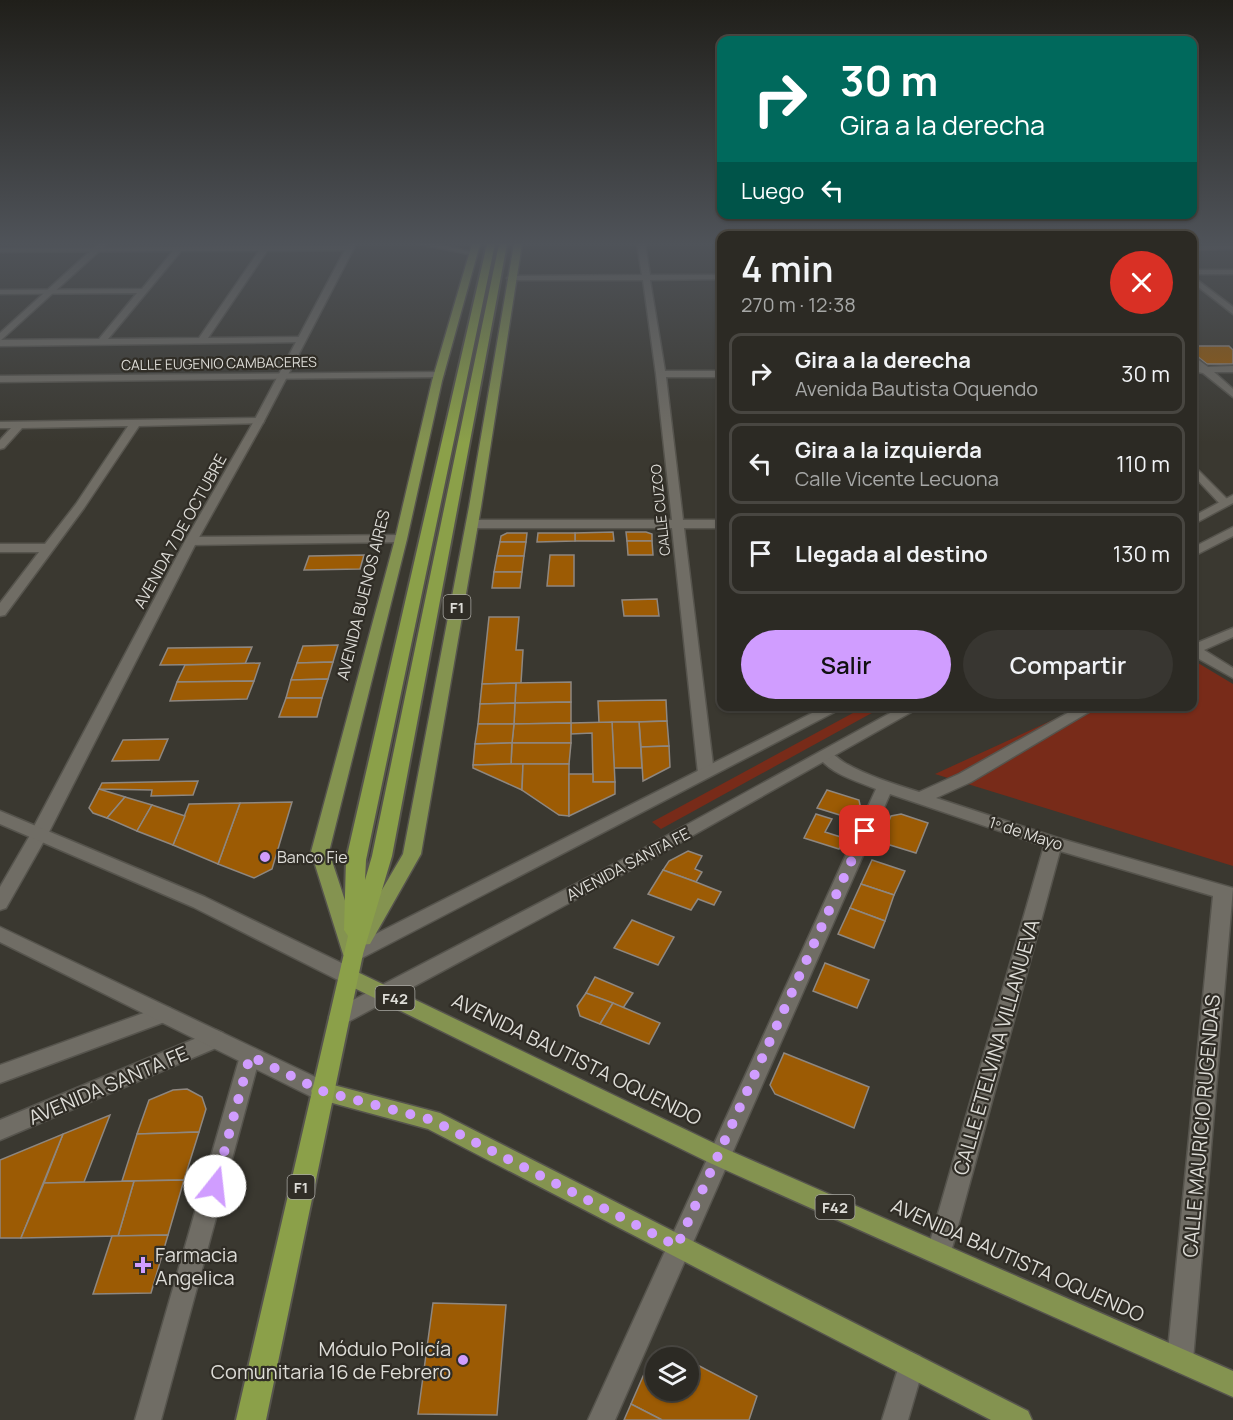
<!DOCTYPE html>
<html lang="es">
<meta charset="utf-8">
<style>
:root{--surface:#2c2a24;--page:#383631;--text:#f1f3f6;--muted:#a6a7a6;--line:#484641;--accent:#d09dff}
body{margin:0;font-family:Manrope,sans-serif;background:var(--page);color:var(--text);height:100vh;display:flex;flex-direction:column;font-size:22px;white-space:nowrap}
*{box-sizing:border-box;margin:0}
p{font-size:20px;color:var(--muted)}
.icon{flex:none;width:33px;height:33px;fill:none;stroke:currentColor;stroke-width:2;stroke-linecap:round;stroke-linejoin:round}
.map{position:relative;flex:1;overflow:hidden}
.panel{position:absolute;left:717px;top:231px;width:480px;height:480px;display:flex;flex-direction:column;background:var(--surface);border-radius:12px;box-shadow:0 2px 4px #0004,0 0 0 2px var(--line)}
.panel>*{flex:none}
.top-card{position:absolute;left:717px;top:36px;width:480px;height:183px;border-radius:12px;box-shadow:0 2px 4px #0004,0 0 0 2px var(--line);background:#00695c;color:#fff;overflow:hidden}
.buttons{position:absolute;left:645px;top:1347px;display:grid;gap:12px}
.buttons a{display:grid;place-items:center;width:54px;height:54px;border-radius:50%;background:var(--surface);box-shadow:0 2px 4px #0004,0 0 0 2px var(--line);font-size:30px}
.pin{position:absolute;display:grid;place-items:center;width:51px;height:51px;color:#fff;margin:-26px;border-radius:12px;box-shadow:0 3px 9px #0006}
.me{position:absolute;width:66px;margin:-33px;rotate:16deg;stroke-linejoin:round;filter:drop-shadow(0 0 4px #0008)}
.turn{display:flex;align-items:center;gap:21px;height:126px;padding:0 24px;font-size:27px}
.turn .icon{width:78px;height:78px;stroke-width:2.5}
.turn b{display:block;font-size:42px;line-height:51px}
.then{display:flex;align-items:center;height:57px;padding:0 24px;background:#0003;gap:12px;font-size:22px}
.round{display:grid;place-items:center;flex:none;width:63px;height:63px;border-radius:32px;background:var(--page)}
.head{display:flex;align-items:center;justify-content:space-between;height:102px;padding:0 24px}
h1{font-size:36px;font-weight:600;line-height:45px}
.action{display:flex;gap:12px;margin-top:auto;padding:12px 24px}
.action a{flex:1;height:69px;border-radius:36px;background:var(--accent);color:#111;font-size:24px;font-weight:600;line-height:69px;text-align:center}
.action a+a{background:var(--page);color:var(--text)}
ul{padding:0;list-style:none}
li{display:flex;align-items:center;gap:18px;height:81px;margin:0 12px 9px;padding:0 12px;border:3px solid var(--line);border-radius:12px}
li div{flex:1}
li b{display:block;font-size:22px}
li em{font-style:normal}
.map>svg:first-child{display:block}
.built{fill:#454133}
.green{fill:#782b19}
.building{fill:#9c5b04;stroke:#8e8780;stroke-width:1.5}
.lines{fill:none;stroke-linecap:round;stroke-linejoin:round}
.minor-casing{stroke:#56544d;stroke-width:3}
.tertiary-casing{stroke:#56544d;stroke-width:3}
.secondary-casing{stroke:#56544d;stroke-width:3}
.primary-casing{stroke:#56544d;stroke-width:3}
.trunk-casing{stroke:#56544d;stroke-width:4}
.minor{fill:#706d65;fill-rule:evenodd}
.tertiary{fill:#706d65;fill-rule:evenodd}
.secondary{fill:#706d65;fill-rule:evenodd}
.primary{fill:#849350;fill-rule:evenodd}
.trunk{fill:#8ba049;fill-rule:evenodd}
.route{stroke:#d09dff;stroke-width:10;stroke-dasharray:0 18}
.poi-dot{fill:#d09dff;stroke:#302d26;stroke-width:2}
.labels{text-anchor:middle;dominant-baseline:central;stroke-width:4.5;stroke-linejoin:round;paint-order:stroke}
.far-street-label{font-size:14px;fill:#dddcd7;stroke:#302d26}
.shield{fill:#302d26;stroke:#a9a8a2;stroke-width:1.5}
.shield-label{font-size:15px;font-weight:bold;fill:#dddcd7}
.street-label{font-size:16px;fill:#dddcd7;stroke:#302d26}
.poi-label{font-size:16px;fill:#dddcd7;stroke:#302d26;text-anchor:start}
.near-street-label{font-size:20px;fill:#dddcd7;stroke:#302d26}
.near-poi-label{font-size:20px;fill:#dddcd7;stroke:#302d26;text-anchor:start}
</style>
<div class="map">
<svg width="1233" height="1420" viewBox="0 0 1233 1420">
<rect width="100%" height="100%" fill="#3a3830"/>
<path class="built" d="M117,244H348L114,248Z"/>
<g class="green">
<path d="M1193,660L1233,684V866L935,774L1081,707L1192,706Z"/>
<path d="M864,707H878L879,709L661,829L652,822Z"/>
</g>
<g class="building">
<path d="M1192,346H1229L1233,350V364H1207L1192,352Z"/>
<path d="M613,532L614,541H575V533Z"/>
<path d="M626,532H646L652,534V541H627Z"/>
<path d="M507,533H527L526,542H500L501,536Z"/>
<path d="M538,533H575V541L537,542Z"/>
<path d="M627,541H652L653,555H628Z"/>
<path d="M500,542H526L524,556H497Z"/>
<path d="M364,555L360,569L304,570L309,556Z"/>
<path d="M550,555H574V586H547Z"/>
<path d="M497,556H524L522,572H494Z"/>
<path d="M494,572H522L520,588H492Z"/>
<path d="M657,599L659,616H624L622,600Z"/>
<path d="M489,617H519L516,650H523L521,683L482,684Z"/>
<path d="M338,645L333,662L297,663L303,646Z"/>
<path d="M252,647L245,664L160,665L168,648Z"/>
<path d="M333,662L328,679L291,680L297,663Z"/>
<path d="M260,663L254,681L177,682L185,665Z"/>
<path d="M328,679L322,698H286L291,680Z"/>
<path d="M254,681L247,699L170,701L177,682Z"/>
<path d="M571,682V702L515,703L516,683Z"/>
<path d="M516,683L515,703L480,704L482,684Z"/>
<path d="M286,698H322L317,717H279Z"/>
<path d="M666,700L667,721L599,723L598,701Z"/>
<path d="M571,702V723L514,724L515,703Z"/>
<path d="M515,703L514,724H478L480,704Z"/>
<path d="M667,721L669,746L641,747L639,722Z"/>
<path d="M612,722H639L642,768H614Z"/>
<path d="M612,722L615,782H593L592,733L571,734V723Z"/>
<path d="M571,723V743H512L514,724Z"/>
<path d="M478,724H514L512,743L475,744Z"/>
<path d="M168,739L159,760L112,761L123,740Z"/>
<path d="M512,743H571L569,764H511Z"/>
<path d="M512,743L511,764L473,765L475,744Z"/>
<path d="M669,746L670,767L643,781L641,747Z"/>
<path d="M511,764H523L522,790L473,768V765Z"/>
<path d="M523,764H569V816L559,815L522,790Z"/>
<path d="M569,774H593V782H615V794L569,816Z"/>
<path d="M198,781L193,795L151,796L152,790L99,789L102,783Z"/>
<path d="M99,789L125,797L107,818L93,813L89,808Z"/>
<path d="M827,790L859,800L860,805L853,819L817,808Z"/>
<path d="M125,797L152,805L137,831L107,818Z"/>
<path d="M292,802L272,869L254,878L218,864L240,803Z"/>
<path d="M240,803L218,864L173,845L189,804Z"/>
<path d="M152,805L185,816L173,845L137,831Z"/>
<path d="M816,814L832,819L825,832L844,838L839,849L804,838Z"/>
<path d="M901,814L928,823L916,853L880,842L891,816Z"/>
<path d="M688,851L702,856L695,869L702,872L696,882L663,870L669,861Z"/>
<path d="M872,860L905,871L894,895L861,884Z"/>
<path d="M663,870L696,882L721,892L714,905L698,899L691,910L648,894Z"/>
<path d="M861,884L894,895L885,921L850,908Z"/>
<path d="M850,908L885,921L874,948L838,934Z"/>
<path d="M632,920L674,937L658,965L614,948Z"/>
<path d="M825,963L869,980L857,1008L813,991Z"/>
<path d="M595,977L633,993L623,1008L586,993Z"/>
<path d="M586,993L613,1003L600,1024L580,1016L577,1006Z"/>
<path d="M613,1003L660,1023L649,1044L600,1024Z"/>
<path d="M784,1053L869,1087L854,1128L775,1094L770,1085Z"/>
<path d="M187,1089L202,1097L206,1109L199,1132L137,1134L149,1100L173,1090Z"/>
<path d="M110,1115L84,1182L44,1183L63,1134Z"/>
<path d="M199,1132L184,1180L122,1181L137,1134Z"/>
<path d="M63,1134L21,1238H0V1160Z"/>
<path d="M184,1180L168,1235L118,1236L134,1181Z"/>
<path d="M134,1181L118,1236L21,1238L44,1183Z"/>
<path d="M168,1235L151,1293L93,1294L112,1236Z"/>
<path d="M433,1303L506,1305L497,1415L418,1414Z"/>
<path d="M669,1350L684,1358H656V1390H688V1360L757,1396L749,1420H662L631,1404L651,1358Z"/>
<path d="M631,1404L662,1420H624Z"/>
</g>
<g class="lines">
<g class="minor-casing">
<g id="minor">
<path d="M419,244H437L477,253L473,255Z"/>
<path d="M637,244H645L650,275H722V279L650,280L665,371H722V377H666L683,520H722V528H684L714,773L706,778L698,773L672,528H472L466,524L472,520H672L656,374L643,280H511L507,278L511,276L642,275Z"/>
<path d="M1233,245V249L1192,250V246Z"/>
<path d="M349,246L352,250L267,251L208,338L301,337L304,338V342L0,346V340L99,339L137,293L0,294V290L142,289L173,251L0,252V248ZM181,251H259L199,338L108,339Z"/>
<rect x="1192" y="270" width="41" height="4"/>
<path d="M1192,276L1233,307V314L1192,282Z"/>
<path d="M1192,355L1208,367L1233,366V372H1214L1233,389V397L1203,373L1198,372V368L1192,363Z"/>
<path d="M442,372L444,374L439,377L0,382V376Z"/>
<path d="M259,418L264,421L263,423L139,426L84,508L5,615L0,616V603L39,552H0V544H45L76,504L128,426L22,428L4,448L0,449V440L11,428H0V422Z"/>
<path d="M1192,464L1229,501V505H1221L1192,474Z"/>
<path d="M401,535L405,536V542L191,545L185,541L191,537Z"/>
<path d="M1233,628V637L1204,650L1233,668V678L1192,655V645Z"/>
<path d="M1080,706H1099L971,782L936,798L1058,838L1233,888L1193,1360L1189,1369L1180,1373L1171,1369L1167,1360L1213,896L1060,851L951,1252L947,1260L939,1264L931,1260L927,1252L1044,846L890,794L615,1420H588L876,789C857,781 830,774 818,756L820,752C832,749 836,758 845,763C868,776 894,784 919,792L959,774Z"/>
<path d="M39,828L45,830L48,834L6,908L0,910V887L33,830Z"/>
<path d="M163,1006L170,1008L173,1014L170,1020L0,1083V1065Z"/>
<path d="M216,1030L223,1033L226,1039L223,1045L0,1140V1120Z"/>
<path d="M250,1047L257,1050L260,1056L161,1420H135L240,1056L243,1050Z"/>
<path d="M911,1352L920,1356L924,1365L908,1420H882L902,1356Z"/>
</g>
</g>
<g class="tertiary-casing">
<g id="tertiary">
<path d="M98,244H107L0,341V333Z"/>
<path d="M348,244H356L264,421L197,541L48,834L45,838H33L30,834L185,541L254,421Z"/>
</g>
</g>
<g class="secondary-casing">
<g id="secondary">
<path d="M1233,495V503L1192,525V517Z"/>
<path d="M1233,527V536L1192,557V548Z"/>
<path d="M826,706H846L360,959L353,962L346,959L343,954L346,949Z"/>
<path d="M903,706H922L651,859L346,1023L339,1025L332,1023L329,1017L332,1011L639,851Z"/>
<path d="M0,811L205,897L356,970L359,976L356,982L349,984L342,982L193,907L0,824Z"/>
<path d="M0,927L330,1084L333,1091L330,1098L322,1100L314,1098L0,942Z"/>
</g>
</g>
<g class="primary-casing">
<g id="primary">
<path d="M472,244H480L442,381L407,539L329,852L356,934L403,854L469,507L514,244H522L481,507L421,854L370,944L360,945L363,954L360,959L353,962L346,959L343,954L311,852L395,539L432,381Z"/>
<path d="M349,968L726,1149L1233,1371V1397L710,1163L342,982L339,976L342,970Z"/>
<path d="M322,1082L440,1113L1028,1411L1032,1420H991L428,1129L314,1098L311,1091L314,1084Z"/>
</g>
</g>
<g class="trunk-casing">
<path id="trunk" d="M487,244H495L366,860L365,880L372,856L499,244H507L392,856L363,954L266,1420H236L348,936L344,930L346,860Z"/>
</g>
<use href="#minor" class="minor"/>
<use href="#tertiary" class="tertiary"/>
<use href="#secondary" class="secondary"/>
<use href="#primary" class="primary"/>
<use href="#trunk" class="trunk"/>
</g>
<linearGradient id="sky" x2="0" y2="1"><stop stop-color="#201f1a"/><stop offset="0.55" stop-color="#4f5359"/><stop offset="1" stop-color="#4f5359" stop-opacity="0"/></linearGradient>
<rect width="1233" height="443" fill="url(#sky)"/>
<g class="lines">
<path class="route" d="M215,1186L250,1056L322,1091L432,1120L677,1246L865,831"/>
</g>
<g class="poi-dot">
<circle cx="265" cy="857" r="6"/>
<path d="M140 1256h6v6h6v6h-6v6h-6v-6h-6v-6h6z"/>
<circle cx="463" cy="1360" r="6"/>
</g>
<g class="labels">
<g class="far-street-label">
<text transform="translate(219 363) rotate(-1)">CALLE EUGENIO CAMBACERES</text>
<text transform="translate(660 510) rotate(-96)">CALLE CUZCO</text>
</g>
<g class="shield">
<rect x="443.5" y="595" width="27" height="24" rx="4.5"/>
<rect x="375.5" y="986" width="39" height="24" rx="4.5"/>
<rect x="287.5" y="1175" width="27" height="24" rx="4.5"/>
<rect x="815.5" y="1195" width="39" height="24" rx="4.5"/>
</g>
<g class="shield-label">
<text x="457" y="607">F1</text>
<text x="395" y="998">F42</text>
<text x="301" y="1187">F1</text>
<text x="835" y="1207">F42</text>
</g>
<g class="street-label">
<text transform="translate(180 531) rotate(-61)">AVENIDA 7 DE OCTUBRE</text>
<text transform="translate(363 595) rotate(-76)">AVENIDA BUENOS AIRES</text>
<text transform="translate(1026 833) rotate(18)">1º de Mayo</text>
<text transform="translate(628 864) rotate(-28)">AVENIDA SANTA FE</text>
</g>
<g class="poi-label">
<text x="277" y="857">Banco Fie</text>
</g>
<g class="near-street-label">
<text transform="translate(996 1047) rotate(-74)">CALLE ETELVINA VILLANUEVA</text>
<text transform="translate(577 1059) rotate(26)">AVENIDA BAUTISTA OQUENDO</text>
<text transform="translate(108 1085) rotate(-23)">AVENIDA SANTA FE</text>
<text transform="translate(1201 1126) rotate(-85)">CALLE MAURICIO RUGENDAS</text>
<text transform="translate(1018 1260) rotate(24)">AVENIDA BAUTISTA OQUENDO</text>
</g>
<g class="near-poi-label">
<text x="155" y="1254">Farmacia<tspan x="155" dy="23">Angelica</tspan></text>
<text x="451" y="1348" text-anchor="end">Módulo Policía<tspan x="451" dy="23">Comunitaria 16 de Febrero</tspan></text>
</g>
</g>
</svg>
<div class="buttons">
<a><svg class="icon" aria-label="layers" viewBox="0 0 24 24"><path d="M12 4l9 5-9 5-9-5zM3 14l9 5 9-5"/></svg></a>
</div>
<div class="pin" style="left:865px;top:831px;background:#d93025"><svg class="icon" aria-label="arrive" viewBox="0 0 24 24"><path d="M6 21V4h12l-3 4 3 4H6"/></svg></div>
<svg class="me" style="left:215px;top:1186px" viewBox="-20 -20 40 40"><circle r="19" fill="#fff"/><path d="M0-13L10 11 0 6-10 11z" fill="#d09dff"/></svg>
<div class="top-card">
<div class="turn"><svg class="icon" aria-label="right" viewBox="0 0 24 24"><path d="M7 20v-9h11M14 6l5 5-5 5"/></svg><div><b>30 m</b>Gira a la derecha</div></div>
<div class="then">Luego<svg class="icon" aria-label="left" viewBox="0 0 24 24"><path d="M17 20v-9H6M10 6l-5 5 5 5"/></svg></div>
</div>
<section class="panel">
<div class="head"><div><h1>4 min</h1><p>270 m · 12:38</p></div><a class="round" style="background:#d93025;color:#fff"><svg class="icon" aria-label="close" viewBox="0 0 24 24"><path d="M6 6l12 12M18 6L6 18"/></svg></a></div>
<ul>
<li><svg class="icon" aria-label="right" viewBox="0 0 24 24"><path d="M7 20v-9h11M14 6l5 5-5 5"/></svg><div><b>Gira a la derecha</b><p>Avenida Bautista Oquendo</p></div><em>30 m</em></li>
<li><svg class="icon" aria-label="left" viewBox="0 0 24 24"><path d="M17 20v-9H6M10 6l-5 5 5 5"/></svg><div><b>Gira a la izquierda</b><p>Calle Vicente Lecuona</p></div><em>110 m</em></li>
<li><svg class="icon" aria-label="arrive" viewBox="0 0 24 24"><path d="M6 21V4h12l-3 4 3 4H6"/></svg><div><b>Llegada al destino</b></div><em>130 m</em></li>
</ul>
<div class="action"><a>Salir</a><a>Compartir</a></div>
</section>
</div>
